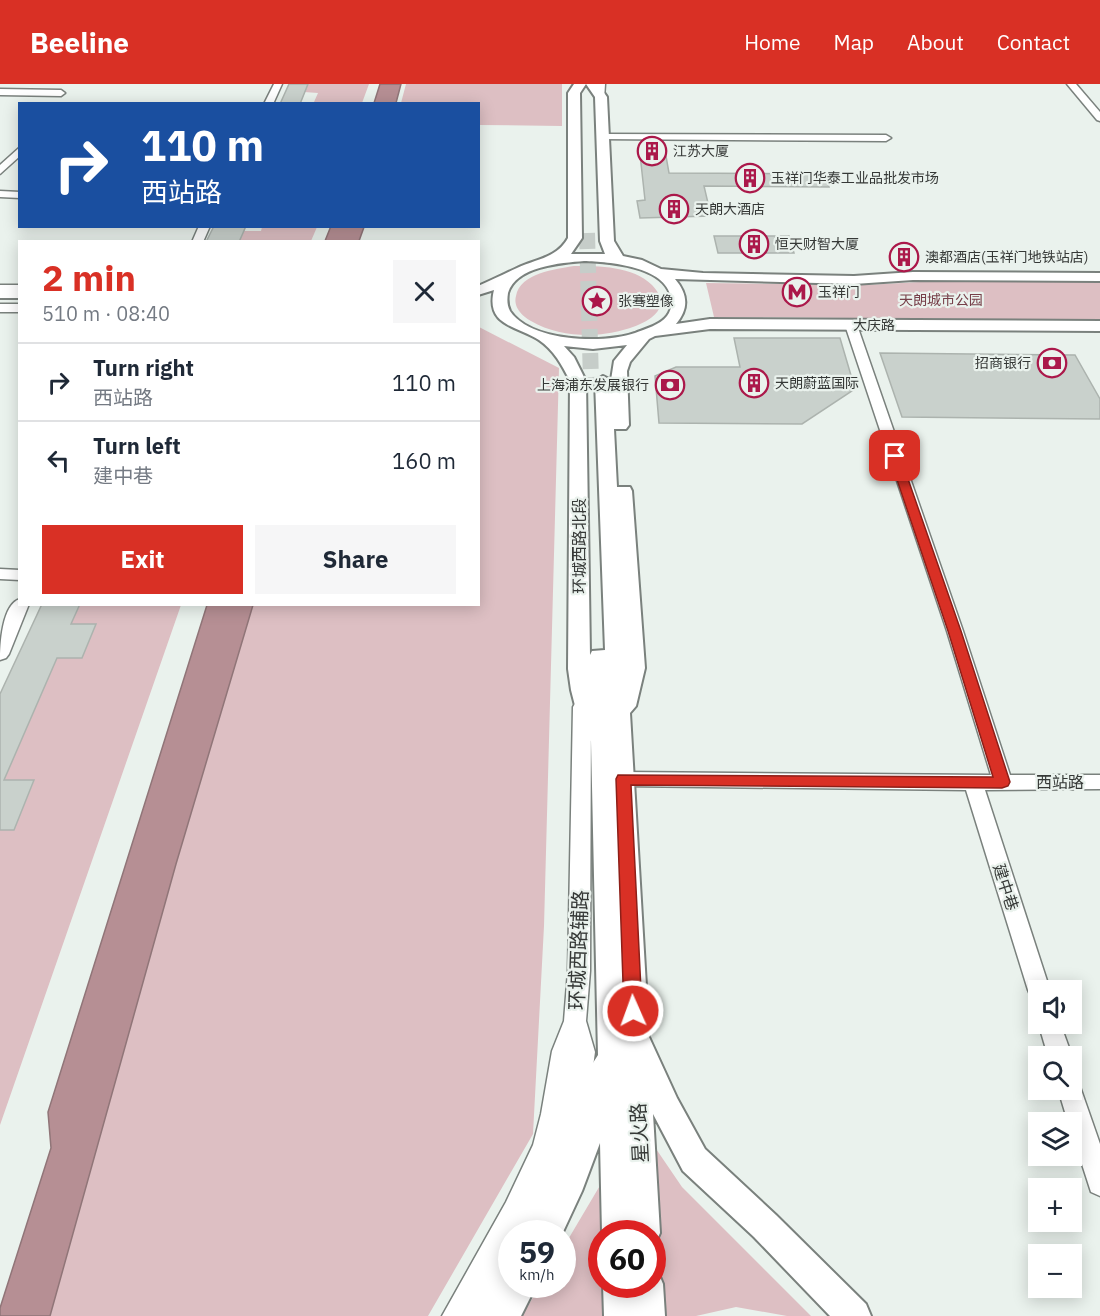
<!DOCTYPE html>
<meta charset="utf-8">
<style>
:root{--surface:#fff;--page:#f6f6f7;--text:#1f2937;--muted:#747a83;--line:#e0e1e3;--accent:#d93025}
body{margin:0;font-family:"IBM Plex Sans","Noto Sans SC",sans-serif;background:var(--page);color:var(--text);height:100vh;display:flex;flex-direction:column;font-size:22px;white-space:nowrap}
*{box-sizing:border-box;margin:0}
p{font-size:20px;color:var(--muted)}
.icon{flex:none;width:33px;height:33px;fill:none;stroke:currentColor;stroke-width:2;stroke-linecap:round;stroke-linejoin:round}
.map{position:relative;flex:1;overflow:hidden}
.details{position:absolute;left:18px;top:156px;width:462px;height:366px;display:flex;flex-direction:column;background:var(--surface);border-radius:0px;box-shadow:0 3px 15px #0003}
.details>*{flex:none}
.hud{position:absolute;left:18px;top:18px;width:462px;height:126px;border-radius:0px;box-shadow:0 3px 15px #0003;background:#1a4fa0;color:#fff;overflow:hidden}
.tools{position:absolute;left:1028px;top:896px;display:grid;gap:12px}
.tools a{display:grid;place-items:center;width:54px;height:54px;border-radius:0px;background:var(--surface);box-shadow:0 3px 15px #0003;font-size:30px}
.speed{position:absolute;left:498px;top:1136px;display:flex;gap:12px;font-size:30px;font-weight:700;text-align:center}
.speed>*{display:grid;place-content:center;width:78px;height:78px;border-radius:50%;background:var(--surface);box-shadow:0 3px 15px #0003;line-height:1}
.speed small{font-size:15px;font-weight:400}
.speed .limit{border:9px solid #d22;background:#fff;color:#111}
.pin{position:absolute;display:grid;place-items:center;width:51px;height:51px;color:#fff;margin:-26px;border-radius:12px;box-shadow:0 3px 9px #0006}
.me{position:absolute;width:66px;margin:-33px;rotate:358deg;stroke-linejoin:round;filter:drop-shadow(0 0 4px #0008)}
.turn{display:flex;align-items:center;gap:21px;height:126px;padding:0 24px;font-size:27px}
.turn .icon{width:78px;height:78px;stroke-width:2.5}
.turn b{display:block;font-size:42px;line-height:51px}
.round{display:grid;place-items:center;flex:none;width:63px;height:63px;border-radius:0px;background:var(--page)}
.summary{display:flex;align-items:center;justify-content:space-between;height:102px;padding:0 24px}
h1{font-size:36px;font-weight:700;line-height:45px;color:var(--accent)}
.button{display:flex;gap:12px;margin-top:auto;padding:12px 24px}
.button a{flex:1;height:69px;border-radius:0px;background:var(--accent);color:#fff;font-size:24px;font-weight:700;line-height:69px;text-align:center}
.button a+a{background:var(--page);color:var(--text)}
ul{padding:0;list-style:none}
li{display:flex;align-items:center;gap:18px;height:78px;padding:0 24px;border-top:2px solid var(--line)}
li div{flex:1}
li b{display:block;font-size:22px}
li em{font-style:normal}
header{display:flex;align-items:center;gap:36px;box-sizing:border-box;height:84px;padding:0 30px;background:var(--accent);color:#fff}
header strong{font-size:28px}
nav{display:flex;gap:33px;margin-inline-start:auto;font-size:21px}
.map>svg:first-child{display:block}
.green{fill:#ddbfc3}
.water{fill:#b68f94;stroke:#907578;stroke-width:1.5}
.building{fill:#c9d1cc;stroke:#acb3ae;stroke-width:1.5}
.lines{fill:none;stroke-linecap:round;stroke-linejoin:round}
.major-tunnel{stroke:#c6cdc9;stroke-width:16;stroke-dasharray:16 8;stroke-linecap:butt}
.minor-casing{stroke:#7a817d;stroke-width:3}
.major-casing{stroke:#7a817d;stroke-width:4}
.minor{fill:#fff;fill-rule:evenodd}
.major{fill:#fff;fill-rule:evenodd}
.route{fill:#d93025;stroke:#8d1f18;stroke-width:1.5}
.labels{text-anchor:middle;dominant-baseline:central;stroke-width:4.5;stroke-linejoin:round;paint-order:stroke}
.far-poi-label{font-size:14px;fill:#363937;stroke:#eaf2ed;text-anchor:start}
.far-park-label{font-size:14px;fill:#77404a;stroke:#eaf2ed}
.far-street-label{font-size:14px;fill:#363937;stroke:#eaf2ed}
.street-label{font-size:16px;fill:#363937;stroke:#eaf2ed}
.near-street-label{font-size:20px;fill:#363937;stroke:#eaf2ed}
</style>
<header>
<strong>Beeline</strong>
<nav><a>Home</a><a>Map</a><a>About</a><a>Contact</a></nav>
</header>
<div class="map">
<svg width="1100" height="1232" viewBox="0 0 1100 1232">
<rect width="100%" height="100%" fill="#eaf2ed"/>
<g class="green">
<path d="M308,0H369L362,19L300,20L314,18L318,9L304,8Z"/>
<path d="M406,0H562V42L479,41L478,20L401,19Z"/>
<path d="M262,143H317L311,157L239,158L244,147H261Z"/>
<path d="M574,182C599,182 633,182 652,201C686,236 611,252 588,251C568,251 548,247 531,237C522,232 513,223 516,212C520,189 556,185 574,182Z"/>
<path d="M938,197H1100V236L714,233L706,199L866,201Z"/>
<path d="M479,243L559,284L544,842L533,1050L428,1232H50L176,780L253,521L478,520Z"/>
<path d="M80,521H181L0,1041V746H14L34,697L4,696L57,574H82L96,540H71Z"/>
<path d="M650,1056L682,1103L811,1232H787L736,1223L696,1232H661Z"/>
<path d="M608,1088V1149H602V1200H608V1232H522L541,1200H562L563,1164Z"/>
</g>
<g class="water">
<path d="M380,0H401L396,19H374Z"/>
<path d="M331,142H364V143L359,157H325Z"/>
<path d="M207,521H253L176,780L50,1232H0V1224L51,1064L48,1028Z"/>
</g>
<g class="building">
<path d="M289,0H308L300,20H280Z"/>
<path d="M639,61H664L669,89L824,90L829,103L704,102L711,132L640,134L637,117L645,116Z"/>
<path d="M214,142H246L239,158H206Z"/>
<path d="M714,152H789L794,169H718Z"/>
<path d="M734,254H840L855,305L802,340L659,339L655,292L676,283H740Z"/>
<path d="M880,269L1075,271L1100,315V335L902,333Z"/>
<path d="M42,520H80L71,540H96L82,574H57L4,696H34L14,746H0V610Z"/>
</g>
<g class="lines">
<path class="major-tunnel" d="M587,149L591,298"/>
<g class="minor-casing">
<g id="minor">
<path d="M274,0H282L273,20H264Z"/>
<path d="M597,0H605L604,15L596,13Z"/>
<path d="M1067,0H1076L1100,28V37L1097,36Z"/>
<path d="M0,5L61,6L65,9L61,12L0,11Z"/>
<path d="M603,50L886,51L891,54L886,57L600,55L598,53Z"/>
<path d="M20,63V72L0,90V81Z"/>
<path d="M0,107L20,108V114L0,113Z"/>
<path d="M199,142H210L203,158H192Z"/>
<rect x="0" y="201" width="20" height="8"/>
<rect x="0" y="220" width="20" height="8"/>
<path d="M851,237L857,241L963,547L1010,691H1100V705L985,706L1050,906H1038V916L1031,913L1028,906L966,706L624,702L617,700L614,695L617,690L624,688L991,691L947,547L845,241Z"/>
<path d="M0,485L20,486V496L0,495Z"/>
<path d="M20,515V520H29L9,570L6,574L0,576C0,561 2,520 20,515Z"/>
<path d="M582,616L588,618L591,623L590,887L586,937L595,968L586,1034L562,1104L538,1149H512V1200L495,1232H442L506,1118L533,1061L541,1030L552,967L564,937L568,887L573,623L576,618Z"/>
<path d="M1038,938L1060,939L1072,972L1071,973L1048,972Z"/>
<path d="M1071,994L1078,997L1100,1060V1112L1091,1108L1071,1046V1038H1068L1058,1005H1071Z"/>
</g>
</g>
<g class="major-casing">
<g id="major">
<path d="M574,0H586L580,9L582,154L571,170H605L600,157L595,13L586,0H598L607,13L614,157L623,172L642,176L661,185L703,189L854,192L913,188L1100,189V197L913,196L854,200L675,195C688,210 689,225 676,240L710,235L1100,237V247L710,245L655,252L649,255L630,278L627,287L629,341L626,345H614L617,403H630L632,407L645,584L636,622L630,629L649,953L677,1014L705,1065L776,1131L866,1220L871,1232H830L754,1153L683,1087L653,1030L660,1149L655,1160L652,1162V1149H602L600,1059L582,1107L562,1150L530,1149L566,1067L591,982L598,971L591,657L586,655L582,649L571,606L568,585L570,297C562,281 554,266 539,256C517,242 485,242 494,206L478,211V202C492,196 504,190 517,184C536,175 557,174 568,154V9ZM584,177C609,178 666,182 671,214C672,220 671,227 667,232C660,241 645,245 635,249C604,260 531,258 510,227C507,221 507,216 508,209C516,182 561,179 584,177ZM627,261L614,277L611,296L603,292L595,297L605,566L592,567L590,571L586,297L574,273L564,262L593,265Z"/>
<rect x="0" y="206" width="20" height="8"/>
<path d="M652,1186L658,1188L663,1200L665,1232H604L603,1200H652Z"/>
<path d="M512,1187V1200H537L521,1232H486L508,1188Z"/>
</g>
</g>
<use href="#minor" class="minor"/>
<use href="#major" class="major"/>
</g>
<path class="route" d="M895,369L900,372L961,547L1010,698L1008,702L1002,704L631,701L642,927L639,932L633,934L627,932L624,927L616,695L618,691L993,693L948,547L889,372Z"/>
<defs>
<g id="building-ring" transform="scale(1.5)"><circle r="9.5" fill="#eaf2ed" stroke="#ab184a" stroke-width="1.5"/><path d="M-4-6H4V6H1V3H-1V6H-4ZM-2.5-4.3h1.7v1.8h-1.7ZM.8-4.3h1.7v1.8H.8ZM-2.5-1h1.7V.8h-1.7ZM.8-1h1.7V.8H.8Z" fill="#ab184a"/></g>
<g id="metro-ring" transform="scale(1.5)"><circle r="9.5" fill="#eaf2ed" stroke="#ab184a" stroke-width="1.5"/><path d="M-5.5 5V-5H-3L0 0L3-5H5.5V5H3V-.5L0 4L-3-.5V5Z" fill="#ab184a"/></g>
<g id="sight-ring" transform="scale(1.5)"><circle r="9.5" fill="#eaf2ed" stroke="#ab184a" stroke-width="1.5"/><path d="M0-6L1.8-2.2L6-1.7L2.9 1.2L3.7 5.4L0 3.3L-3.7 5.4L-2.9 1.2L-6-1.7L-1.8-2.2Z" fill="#ab184a"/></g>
<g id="bank-ring" transform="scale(1.5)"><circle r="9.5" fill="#eaf2ed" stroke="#ab184a" stroke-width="1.5"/><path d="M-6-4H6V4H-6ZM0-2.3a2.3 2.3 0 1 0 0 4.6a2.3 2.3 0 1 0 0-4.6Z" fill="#ab184a"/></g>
</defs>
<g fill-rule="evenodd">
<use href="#building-ring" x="652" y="67"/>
<use href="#building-ring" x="750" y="94"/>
<use href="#building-ring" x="674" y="125"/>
<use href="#building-ring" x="754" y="160"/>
<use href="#building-ring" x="904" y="173"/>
<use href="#metro-ring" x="797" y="208"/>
<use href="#sight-ring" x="597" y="217"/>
<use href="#bank-ring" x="1052" y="279"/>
<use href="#building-ring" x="754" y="299"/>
<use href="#bank-ring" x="670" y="301"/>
</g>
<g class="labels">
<g class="far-poi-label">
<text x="673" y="67">江苏大厦</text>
<text x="771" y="94">玉祥门华泰工业品批发市场</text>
<text x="695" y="125">天朗大酒店</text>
<text x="775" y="160">恒天财智大厦</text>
<text x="925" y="173">澳都酒店(玉祥门地铁站店)</text>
<text x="818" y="208">玉祥门</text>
<text x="618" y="217">张骞塑像</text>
<text x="1031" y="279" text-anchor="end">招商银行</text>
<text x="775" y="299">天朗蔚蓝国际</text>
<text x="649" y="301" text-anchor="end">上海浦东发展银行</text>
</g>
<g class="far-park-label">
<text x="941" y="216">天朗城市公园</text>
</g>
<g class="far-street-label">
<text x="874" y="241">大庆路</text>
</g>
<g class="street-label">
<text transform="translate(579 462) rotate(-90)">环城西路北段</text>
<text x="1060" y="698">西站路</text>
<text transform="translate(1006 803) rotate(72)">建中巷</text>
</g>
<g class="near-street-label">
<text transform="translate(578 866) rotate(-88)">环城西路辅路</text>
<text transform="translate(639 1049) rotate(-93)">星火路</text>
</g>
</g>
</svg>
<div class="tools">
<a><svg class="icon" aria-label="sound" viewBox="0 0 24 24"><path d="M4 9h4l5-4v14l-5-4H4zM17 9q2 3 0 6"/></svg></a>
<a><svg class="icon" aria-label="search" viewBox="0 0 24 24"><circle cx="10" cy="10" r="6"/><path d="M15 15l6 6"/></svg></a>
<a><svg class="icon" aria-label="layers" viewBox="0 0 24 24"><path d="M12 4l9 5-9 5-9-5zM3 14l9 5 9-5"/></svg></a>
<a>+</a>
<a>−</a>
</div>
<div class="speed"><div>59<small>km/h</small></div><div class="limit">60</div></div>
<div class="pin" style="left:895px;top:372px;background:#d93025"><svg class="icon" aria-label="arrive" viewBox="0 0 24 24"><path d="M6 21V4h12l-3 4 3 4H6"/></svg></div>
<svg class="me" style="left:633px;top:927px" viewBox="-20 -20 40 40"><circle r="17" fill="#d93025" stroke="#fff" stroke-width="3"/><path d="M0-11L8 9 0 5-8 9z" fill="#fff"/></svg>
<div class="hud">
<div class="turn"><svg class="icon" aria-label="right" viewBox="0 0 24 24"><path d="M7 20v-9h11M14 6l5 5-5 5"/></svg><div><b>110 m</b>西站路</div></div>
</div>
<section class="details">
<div class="summary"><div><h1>2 min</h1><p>510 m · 08:40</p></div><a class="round"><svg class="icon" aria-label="close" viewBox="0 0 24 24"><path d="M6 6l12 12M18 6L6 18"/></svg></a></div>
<ul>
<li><svg class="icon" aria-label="right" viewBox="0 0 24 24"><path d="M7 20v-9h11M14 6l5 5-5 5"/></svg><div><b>Turn right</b><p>西站路</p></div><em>110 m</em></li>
<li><svg class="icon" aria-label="left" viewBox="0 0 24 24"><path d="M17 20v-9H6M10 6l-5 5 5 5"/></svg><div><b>Turn left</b><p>建中巷</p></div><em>160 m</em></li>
</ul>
<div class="button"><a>Exit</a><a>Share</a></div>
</section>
</div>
